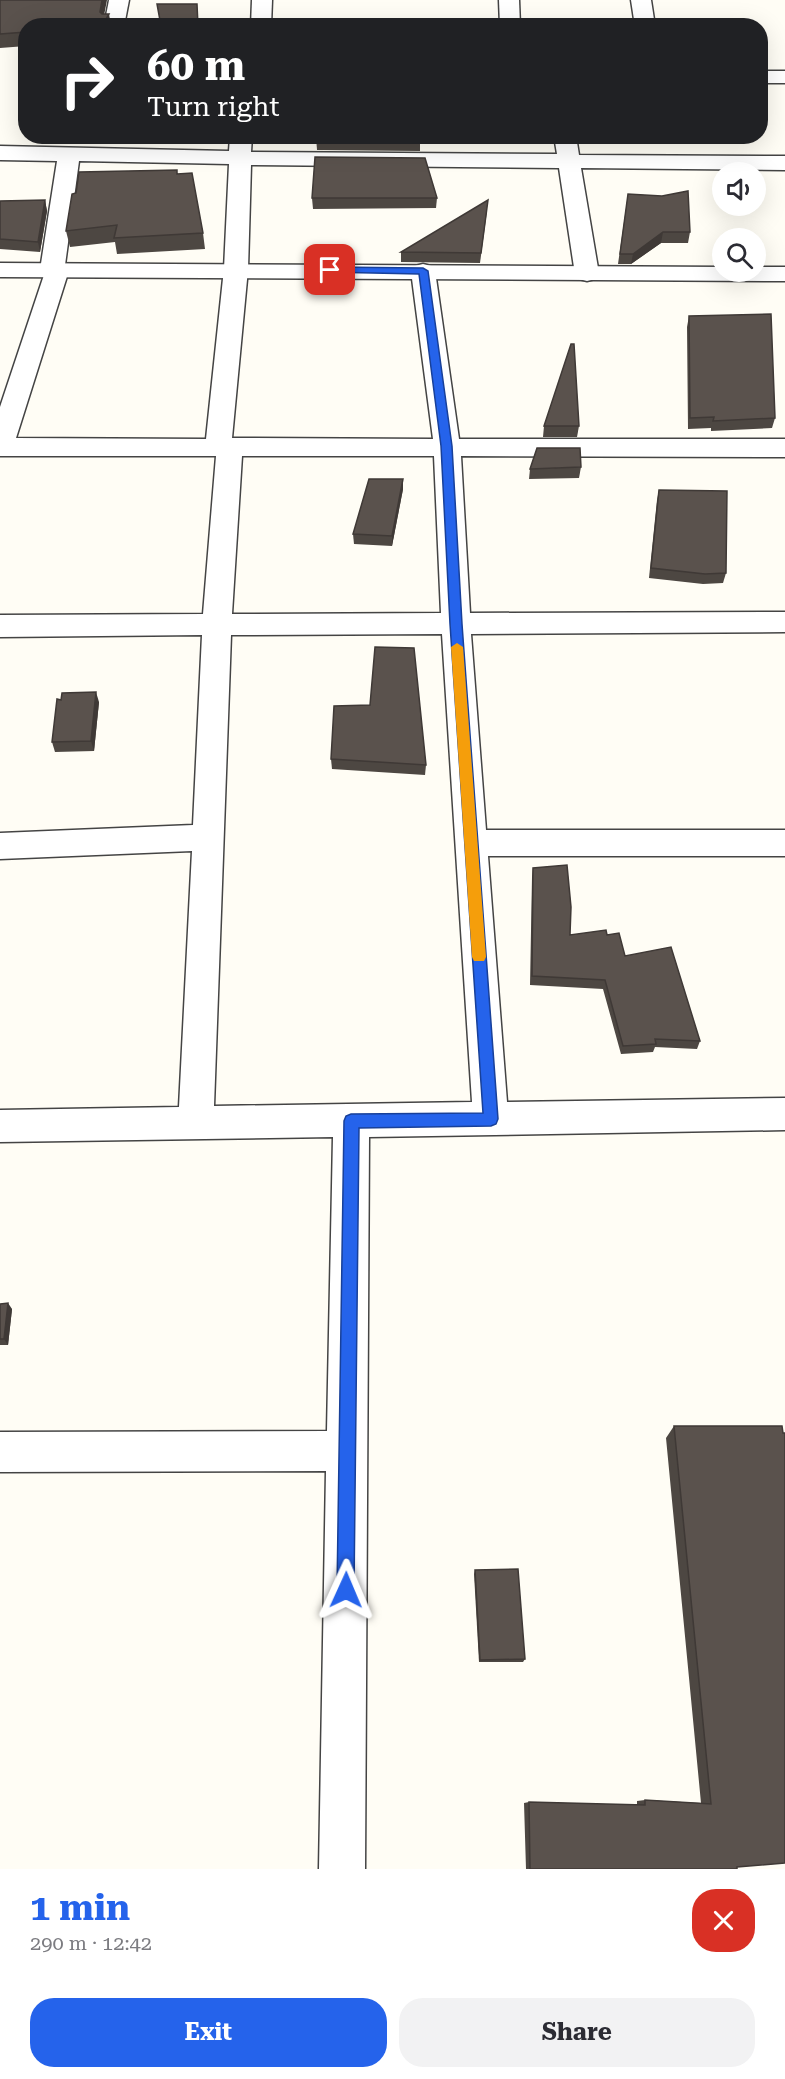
<!DOCTYPE html>
<meta charset="utf-8">
<style>
:root{--surface:#fff;--page:#f2f2f3;--text:#2b2b33;--muted:#7c7c81;--accent:#2563eb}
body{margin:0;font-family:"Roboto Serif",serif;background:var(--page);color:var(--text);height:100vh;display:flex;flex-direction:column;font-size:22px;white-space:nowrap}
*{box-sizing:border-box;margin:0}
p{font-size:20px;color:var(--muted)}
.icon{flex:none;width:33px;height:33px;fill:none;stroke:currentColor;stroke-width:2;stroke-linecap:round;stroke-linejoin:round}
.map{position:relative;height:1869px;overflow:hidden}
.sheet{display:flex;flex-direction:column;background:var(--surface);flex:1}
.sheet>*{flex:none}
.hud{position:absolute;left:18px;top:18px;width:750px;height:126px;border-radius:24px;box-shadow:0 6px 24px #0002;background:#202124;color:#fff;overflow:hidden}
.tools{position:absolute;left:712px;top:162px;display:grid;gap:12px}
.tools a{display:grid;place-items:center;width:54px;height:54px;border-radius:50%;background:var(--surface);box-shadow:0 6px 24px #0002;font-size:30px}
.pin{position:absolute;display:grid;place-items:center;width:51px;height:51px;color:#fff;margin:-26px;border-radius:12px;box-shadow:0 3px 9px #0006}
.me{position:absolute;width:66px;margin:-33px;rotate:1deg;stroke-linejoin:round;filter:drop-shadow(0 0 4px #0008)}
.turn{display:flex;align-items:center;gap:21px;height:126px;padding:0 30px;font-size:27px}
.turn .icon{width:78px;height:78px;stroke-width:2.5}
.turn b{display:block;font-size:42px;line-height:51px}
.round{display:grid;place-items:center;flex:none;width:63px;height:63px;border-radius:24px;background:var(--page)}
.headline{display:flex;align-items:center;justify-content:space-between;height:102px;padding:0 30px}
h1{font-size:36px;font-weight:700;line-height:45px;color:var(--accent)}
.button{display:flex;gap:12px;margin-top:auto;padding:12px 30px}
.button a{flex:1;height:69px;border-radius:24px;background:var(--accent);color:#fff;font-size:24px;font-weight:700;line-height:69px;text-align:center}
.button a+a{background:var(--page);color:var(--text)}
.map>svg:first-child{display:block}
.lines{fill:none;stroke-linecap:round;stroke-linejoin:round}
.minor-casing{stroke:#444;stroke-width:3}
.tertiary-casing{stroke:#444;stroke-width:3}
.minor{fill:#fff;fill-rule:evenodd}
.tertiary{fill:#fff;fill-rule:evenodd}
.wall{fill:#4d4742}
.shaded-wall{fill:#3f3936}
.building{fill:#5a524d;stroke:#3f3936;stroke-width:1.5}
.route{fill:#2563eb;stroke:#184099;stroke-width:1.5}
.slow{fill:#f59e0b}
</style>
<div class="map">
<svg width="785" height="1869" viewBox="0 0 785 1869">
<rect width="100%" height="100%" fill="#fffdf5"/>
<g class="lines">
<g class="minor-casing">
<g id="minor">
<path d="M109,0H129L124,26H104Z"/>
<path d="M252,0H272L271,26H251Z"/>
<path d="M499,0H519L520,26H500Z"/>
<path d="M631,0H651L655,26H635Z"/>
<rect x="760" y="71" width="25" height="12"/>
<path d="M230,136H252L251,152L557,154L554,136H576L579,155L785,156V170L581,168L599,274L595,279L587,281L579,279L575,274L559,168L251,165L248,269L232,438L433,439L411,271L415,266L423,264L431,266L435,271L459,439H785V457L461,456L470,613L785,612V632L471,634L486,830H785V856H488L507,1102L785,1098V1130L369,1137L365,1869H319L326,1471L0,1472V1432L327,1431L333,1137L0,1142V1110L179,1107L192,851L0,859V833L193,825L202,635L0,637V615L203,614L216,456H0V407L44,275L40,270L57,161L0,160V146L229,151ZM79,161L229,164L224,269L206,439L16,438L69,270L65,265ZM242,456H434L441,613L232,614ZM442,634L472,1102L214,1106L231,635Z"/>
</g>
</g>
<g class="tertiary-casing">
<path id="tertiary" d="M0,263L723,267V272H756V267H785V281L0,277Z"/>
</g>
<use href="#minor" class="minor"/>
<use href="#tertiary" class="tertiary"/>
</g>
<g class="wall">
<path d="M0,0L104,14L26,26V46L0,48Z"/>
<path d="M26,53V115L22,116L19,102Z"/>
<path d="M316,136L420,140V151L317,150Z"/>
<path d="M178,174L203,233L205,249L117,254L115,242L70,247L66,231L76,193Z"/>
<path d="M628,194L690,232L688,243H661L631,264H618Z"/>
<path d="M312,198H437L436,208L313,209Z"/>
<path d="M45,200L47,211L40,252L0,249V201Z"/>
<path d="M487,211L480,263L401,262V252Z"/>
<path d="M689,316L775,418L772,428L711,431V428L688,429L687,327Z"/>
<path d="M544,426H579L577,437H543Z"/>
<path d="M581,467L579,478L529,479L530,469Z"/>
<path d="M403,479V489L392,546L354,544L353,534Z"/>
<path d="M659,490L726,573L723,583L703,584L649,578L657,500Z"/>
<path d="M61,700L99,702L94,751L55,752L52,742Z"/>
<path d="M370,705L426,765L425,775L332,769L331,759Z"/>
<path d="M533,868L570,935H607L700,1041L697,1049L655,1047L653,1052L621,1054L603,989L530,985L532,877Z"/>
<path d="M0,1304L12,1309L8,1345H0Z"/>
<path d="M674,1426L737,1869H526L524,1803L529,1802L637,1805V1801L645,1800L701,1803L666,1438Z"/>
<path d="M475,1570L525,1659L523,1662H479L474,1574Z"/>
</g>
<g class="shaded-wall">
<path d="M102,0H107L102,26L100,12Z"/>
<path d="M109,14L111,26H102Z"/>
<path d="M45,200L47,211L40,252L38,242Z"/>
<path d="M663,232L661,243L631,264L633,254Z"/>
<path d="M403,479V489L392,546V536Z"/>
<path d="M96,692L99,702L94,751L91,741Z"/>
<path d="M8,1303L12,1309L8,1345L4,1339Z"/>
</g>
<g class="building">
<path d="M0,0H102L100,12L102,14H109L102,26H26V32L0,34Z"/>
<path d="M157,4H197L198,26H161Z"/>
<path d="M26,53V101L19,102Z"/>
<path d="M316,136H419L420,140H316Z"/>
<path d="M315,157L425,158L437,198H312Z"/>
<path d="M177,170V174L192,173L203,233L114,238L117,225L66,231L72,194L76,193L79,172Z"/>
<path d="M688,191L690,232H663L633,254H620L628,194L662,196Z"/>
<path d="M45,200L38,242L0,239V201Z"/>
<path d="M488,200L481,253L401,252Z"/>
<path d="M771,314L775,418L713,421L714,417L690,418L689,316Z"/>
<path d="M571,344H574L579,426H544Z"/>
<path d="M537,448H580L581,467L530,469Z"/>
<path d="M369,479H403L392,536L353,534Z"/>
<path d="M659,490L727,491L726,573L705,574L651,568Z"/>
<path d="M375,647L414,648L426,765L331,759L334,706L370,705Z"/>
<path d="M96,692L91,741L52,742L57,699L61,700L62,693Z"/>
<path d="M567,865L571,907L570,935L606,930L607,935L619,933L625,956L671,947L700,1041L655,1039L656,1044L623,1046L605,980L532,976L533,868Z"/>
<path d="M8,1303L4,1339H0V1304Z"/>
<path d="M674,1426H782L783,1433H785V1863L737,1867V1869H530L529,1802L645,1805V1800L711,1804Z"/>
<path d="M518,1569L525,1659L480,1660L475,1570Z"/>
</g>
<path class="route" d="M330,267L423,268L428,271L452,446L462,624L498,1119L496,1124L491,1126L359,1128L354,1590L352,1596L346,1599L339,1596L337,1590L344,1121L346,1116L351,1114L483,1113L450,624L441,446L419,274L326,272L325,270Z"/>
<path class="slow" d="M457,643L463,647L486,957L484,961H474L472,957L451,647Z"/>
</svg>
<div class="tools">
<a><svg class="icon" aria-label="sound" viewBox="0 0 24 24"><path d="M4 9h4l5-4v14l-5-4H4zM17 9q2 3 0 6"/></svg></a>
<a><svg class="icon" aria-label="search" viewBox="0 0 24 24"><circle cx="10" cy="10" r="6"/><path d="M15 15l6 6"/></svg></a>
</div>
<div class="pin" style="left:330px;top:270px;background:#d93025"><svg class="icon" aria-label="arrive" viewBox="0 0 24 24"><path d="M6 21V4h12l-3 4 3 4H6"/></svg></div>
<svg class="me" style="left:346px;top:1590px" viewBox="-20 -20 40 40"><path d="M0-17L14 15 0 8-14 15z" fill="#2563eb" stroke="#fff" stroke-width="4"/></svg>
<div class="hud">
<div class="turn"><svg class="icon" aria-label="right" viewBox="0 0 24 24"><path d="M7 20v-9h11M14 6l5 5-5 5"/></svg><div><b>60 m</b>Turn right</div></div>
</div>
</div>
<section class="sheet">
<div class="headline"><div><h1>1 min</h1><p>290 m · 12:42</p></div><a class="round" style="background:#d93025;color:#fff"><svg class="icon" aria-label="close" viewBox="0 0 24 24"><path d="M6 6l12 12M18 6L6 18"/></svg></a></div>
<div class="button"><a>Exit</a><a>Share</a></div>
</section>
